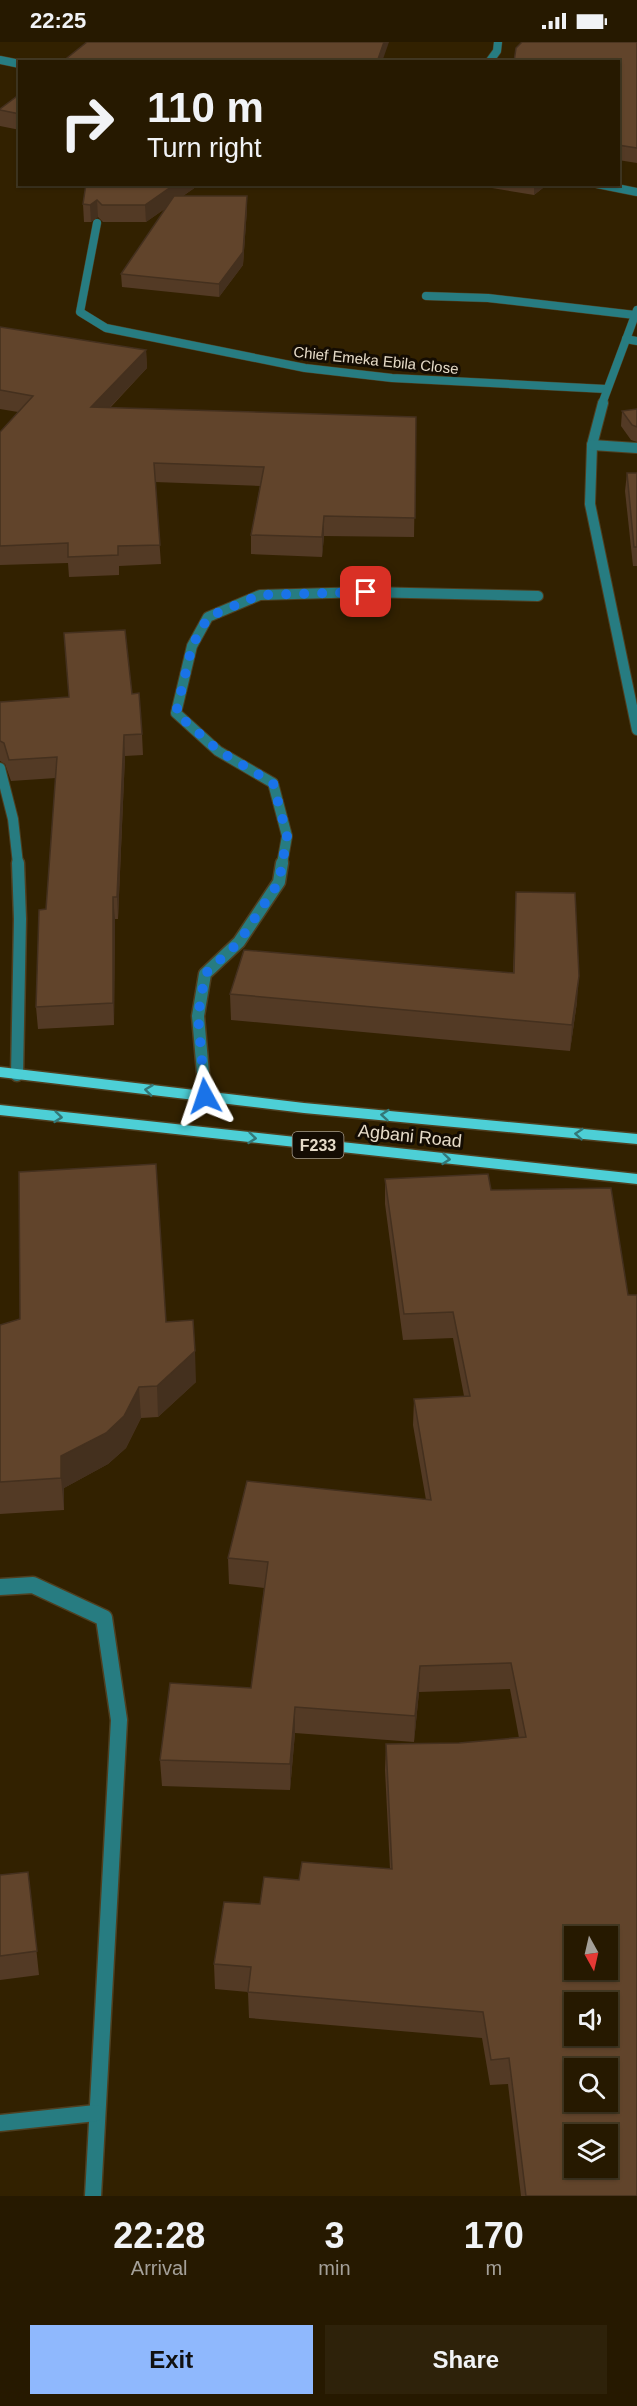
<!DOCTYPE html>
<style>
:root{--surface:#261900;--page:#2e220a;--text:#f1f3f6;--muted:#a4a099;--line:#423822;--accent:#8fb8fd}
body{margin:0;font-family:Helvetica,sans-serif;background:var(--page);color:var(--text);height:100vh;display:flex;flex-direction:column;font-size:22px;white-space:nowrap}
*{box-sizing:border-box;margin:0}
p{font-size:20px;color:var(--muted)}
.icon{flex:none;width:33px;height:33px;fill:none;stroke:currentColor;stroke-width:2;stroke-linecap:round;stroke-linejoin:round}
.map{position:relative;height:2154px;overflow:hidden}
.sheet{display:flex;flex-direction:column;background:var(--surface);flex:1}
.sheet>*{flex:none}
.guide{position:absolute;left:18px;top:18px;width:602px;height:126px;border-radius:0px;box-shadow:0 2px 4px #0004,0 0 0 2px var(--line);background:#261900;color:var(--text);overflow:hidden}
.needle{width:39px;rotate:172deg}
.tools{position:absolute;left:564px;top:1884px;display:grid;gap:12px}
.tools a{display:grid;place-items:center;width:54px;height:54px;border-radius:0px;background:var(--surface);box-shadow:0 2px 4px #0004,0 0 0 2px var(--line);font-size:30px}
.pin{position:absolute;display:grid;place-items:center;width:51px;height:51px;color:#fff;margin:-26px;border-radius:12px;box-shadow:0 3px 9px #0006}
.me{position:absolute;width:66px;margin:-33px;rotate:355deg;stroke-linejoin:round;filter:drop-shadow(0 0 4px #0008)}
.turn{display:flex;align-items:center;gap:21px;height:126px;padding:0 30px;font-size:27px}
.turn .icon{width:78px;height:78px;stroke-width:2.5}
.turn b{display:block;font-size:42px;line-height:51px}
.eta{display:flex;justify-content:space-evenly;align-items:center;height:102px;text-align:center}
.eta b{font-size:36px;font-weight:800;line-height:42px}
.button{display:flex;gap:12px;margin-top:auto;padding:12px 30px}
.button a{flex:1;height:69px;border-radius:0px;background:var(--accent);color:#111;font-size:24px;font-weight:800;line-height:69px;text-align:center}
.button a+a{background:var(--page);color:var(--text)}
.status{display:flex;justify-content:space-between;align-items:center;height:42px;padding:0 30px;background:var(--surface);direction:ltr}
.status svg{height:16px;fill:currentColor}
.map>svg:first-child{display:block}
.lines{fill:none;stroke-linecap:round;stroke-linejoin:round}
.lane-casing{stroke:#4f3f20;stroke-width:9}
.street-far3-casing{stroke:#4f3f20;stroke-width:9}
.street-far2-casing{stroke:#4f3f20;stroke-width:12}
.street-far1-casing{stroke:#4f3f20;stroke-width:15}
.street-casing{stroke:#4f3f20;stroke-width:19}
.primary-casing{stroke:#4f3f20;stroke-width:3}
.lane{stroke:#277c81;stroke-width:8}
.street-far3{stroke:#277c81;stroke-width:8}
.street-far2{stroke:#277c81;stroke-width:10}
.street-far1{stroke:#277c81;stroke-width:12}
.street{stroke:#277c81;stroke-width:16}
.primary{fill:#4dcfd6;fill-rule:evenodd}
.wall{fill:#533a25}
.shaded-wall{fill:#44301e}
.building{fill:#61442b;stroke:#44301e;stroke-width:1.5;fill-rule:evenodd}
.oneway{stroke:#377}
.route{stroke:#1a73e8;stroke-width:10;stroke-dasharray:0 18}
.labels{text-anchor:middle;dominant-baseline:central;stroke-width:6;stroke-linejoin:round;paint-order:stroke}
.far-street-label{font-size:15px;fill:#e6dbc8;stroke:#140c02}
.shield{fill:#140c02;stroke:#a79d8d;stroke-width:1.5}
.shield-label{font-size:16px;font-weight:bold;fill:#e6dbc8}
.street-label{font-size:18px;fill:#e6dbc8;stroke:#140c02}
</style>
<div class="status"><b>22:25</b><svg viewBox="0 0 49 12"><path d="M0 12V9h3v3zM5 12V6h3v6zM10 12V3h3v9zM15 12V0h3v12zM26 1h20v11H26zM47 4h2v5h-2z"/></svg></div>
<div class="map">
<svg width="637" height="2154" viewBox="0 0 637 2154">
<rect width="100%" height="100%" fill="#322100"/>
<g class="lines">
<g class="lane-casing">
<g id="lane">
<path d="M426,254L488,256L635,273"/>
<path d="M626,297L637,299"/>
</g>
</g>
<g class="street-far3-casing">
<g id="street-far3">
<path d="M0,18L20,22"/>
<path d="M489,20L497,9L498,0"/>
<path d="M597,142L637,150"/>
<path d="M97,181L80,270L106,286L305,326L392,336L606,347"/>
<path d="M602,362L637,268"/>
</g>
</g>
<g class="street-far2-casing">
<g id="street-far2">
<path d="M603,361L592,403L590,462L637,688"/>
<path d="M592,403L637,406"/>
<path d="M0,726L13,777L18,822"/>
<path d="M282,822L287,794L273,741L218,709L176,671L192,604L208,575L260,553L366,550L538,554"/>
</g>
</g>
<g class="street-far1-casing">
<g id="street-far1">
<path d="M17,1033L20,877L18,821"/>
<path d="M205,1054L198,974L205,932L239,900L279,840L282,821"/>
</g>
</g>
<g class="street-casing">
<g id="street">
<path d="M0,1545L33,1543L104,1576L119,1678L93,2154"/>
<path d="M0,2081L96,2071"/>
</g>
</g>
<g class="primary-casing">
<g id="primary">
<path d="M0,1025L304,1061L637,1092V1102L304,1071L0,1035Z"/>
<path d="M0,1063L637,1132V1142L0,1073Z"/>
</g>
</g>
<use href="#lane" class="lane"/>
<use href="#street-far3" class="street-far3"/>
<use href="#street-far2" class="street-far2"/>
<use href="#street-far1" class="street-far1"/>
<use href="#street" class="street"/>
<use href="#primary" class="primary"/>
</g>
<g class="wall">
<path d="M637,0V121L618,118V20Z"/>
<path d="M20,52V88L0,84V67Z"/>
<path d="M86,142H200L183,154H247V167L243,223L219,255L122,245L121,232L166,166L146,180H103L98,175L91,180H84L83,162Z"/>
<path d="M487,142H548L534,153L486,145Z"/>
<path d="M0,285L146,308L147,326L110,366L416,375L414,495L324,494L322,515L251,512V493L260,444L155,440L161,522L119,524V533L69,535L68,521L0,523V390L18,370L0,367Z"/>
<path d="M637,367V400L631,398L621,384L622,369Z"/>
<path d="M627,431H637V524H633L625,449Z"/>
<path d="M132,652L142,692L143,713L125,714L118,877H115L114,983L38,987L36,965L46,867L56,736L11,739L5,722L0,719V660Z"/>
<path d="M516,850L577,960L570,1009L231,978L230,952L513,931Z"/>
<path d="M488,1132L637,2154H521L508,2042L490,2043L482,1996L249,1976L248,1950L215,1947L214,1922L260,1862L299,1838L390,1827L385,1728L386,1702L459,1701L519,1696L510,1647L419,1650L414,1700L295,1691L290,1748L162,1744L160,1718L251,1646L264,1546L229,1542L228,1516L426,1458L413,1383L414,1357L464,1354L453,1296L403,1298L385,1162V1137Z"/>
<path d="M166,1280L196,1340L158,1375L141,1376L126,1406L108,1422L64,1446V1468L0,1472V1283Z"/>
<path d="M28,1830L39,1933L0,1938V1833Z"/>
</g>
<g class="shaded-wall">
<path d="M384,0H389L382,20H377Z"/>
<path d="M175,142H200L146,180L145,163Z"/>
<path d="M534,142H548L534,153Z"/>
<path d="M247,154V167L243,223L219,255V242Z"/>
<path d="M97,158L98,175L91,180L90,163Z"/>
<path d="M146,308L147,326L92,384L91,365Z"/>
<path d="M324,474V494L322,515V495Z"/>
<path d="M124,693L125,714L118,877L117,855Z"/>
<path d="M113,855L115,877L114,983L113,961Z"/>
<path d="M579,934L577,960L570,1009L572,983Z"/>
<path d="M195,1309L196,1340L158,1375L157,1344Z"/>
<path d="M139,1345L141,1376L126,1406L108,1422L64,1446V1468L61,1436V1414Z"/>
<path d="M420,1624L419,1650L414,1700L415,1674Z"/>
<path d="M295,1665V1691L290,1748V1722Z"/>
</g>
<g class="building">
<path d="M87,0H384L377,20H62Z"/>
<path d="M522,0H637V106L618,103V20H514L516,6Z"/>
<path d="M20,52V72L0,68V67Z"/>
<path d="M86,142H175L145,163H102L97,158L90,163L83,162Z"/>
<path d="M174,154H247L243,210L219,242L121,232Z"/>
<path d="M0,285L146,308L91,365L416,375L415,476L324,474L322,495L251,493L264,425L154,421L160,503L118,504V513L68,515V501L0,504V390L33,354L0,348Z"/>
<path d="M637,367V385L632,383L622,369Z"/>
<path d="M627,431H637V505H634Z"/>
<path d="M125,588L132,652L139,651L142,692L124,693L117,855H113V961L36,965L39,868L46,867L57,715L9,718L4,701L0,699V660L69,655L64,591Z"/>
<path d="M516,850L575,851L579,934L572,983L230,952L244,908L514,931Z"/>
<path d="M156,1122L166,1280L193,1278L195,1309L157,1344L139,1345L124,1374L106,1391L61,1414V1436L0,1440V1283L20,1277L19,1130Z"/>
<path d="M488,1132L491,1148L611,1146L628,1253H637V2154H526L509,2016L491,2018L483,1970L248,1950L251,1925L214,1922L224,1860L260,1862L264,1835L299,1838L302,1820L392,1827L386,1702L459,1701L526,1695L511,1621L420,1624L415,1674L295,1665L290,1722L160,1718L170,1641L251,1646L268,1520L228,1516L247,1439L431,1458L414,1357L470,1354L453,1270L404,1272L385,1137ZM574,1894H608V1928H574ZM574,1960H608V1994H574ZM574,2026H608V2060H574ZM574,2092H608V2126H574Z"/>
<path d="M28,1830L37,1909L0,1914V1833Z"/>
</g>
<defs><path id="oneway-chevron" d="M-2-3.5L2.5 0L-2 3.5" fill="none" stroke-width="1.6" stroke-linecap="round" stroke-linejoin="round" transform="scale(1.5)"/></defs>
<g class="oneway">
<use href="#oneway-chevron" transform="translate(149 1048) rotate(-173)"/>
<use href="#oneway-chevron" transform="translate(385 1073) rotate(-175)"/>
<use href="#oneway-chevron" transform="translate(58 1075) rotate(6)"/>
<use href="#oneway-chevron" transform="translate(579 1092) rotate(-175)"/>
<use href="#oneway-chevron" transform="translate(252 1096) rotate(6)"/>
<use href="#oneway-chevron" transform="translate(446 1117) rotate(6)"/>
</g>
<g class="lines">
<path class="route" d="M205,1054L198,974L205,932L239,900L279,840L287,794L273,741L219,709L176,671L192,604L208,575L260,553L366,550"/>
</g>
<g class="labels">
<g class="far-street-label">
<text transform="translate(376 318) rotate(6)">Chief Emeka Ebila Close</text>
</g>
<rect class="shield" x="292.5" y="1090" width="51" height="26" rx="4.5"/>
<g class="shield-label">
<text x="318" y="1103">F233</text>
</g>
<g class="street-label">
<text transform="translate(410 1094) rotate(6)">Agbani Road</text>
</g>
</g>
</svg>
<div class="tools">
<a><svg class="needle" viewBox="-14 -14 28 28"><path d="M0-13l5 13h-10z" fill="#e53935"/><path d="M0 13l5-13h-10z" fill="#a4a099"/></svg></a>
<a><svg class="icon" aria-label="sound" viewBox="0 0 24 24"><path d="M4 9h4l5-4v14l-5-4H4zM17 9q2 3 0 6"/></svg></a>
<a><svg class="icon" aria-label="search" viewBox="0 0 24 24"><circle cx="10" cy="10" r="6"/><path d="M15 15l6 6"/></svg></a>
<a><svg class="icon" aria-label="layers" viewBox="0 0 24 24"><path d="M12 4l9 5-9 5-9-5zM3 14l9 5 9-5"/></svg></a>
</div>
<div class="pin" style="left:366px;top:550px;background:#d93025"><svg class="icon" aria-label="arrive" viewBox="0 0 24 24"><path d="M6 21V4h12l-3 4 3 4H6"/></svg></div>
<svg class="me" style="left:205px;top:1054px" viewBox="-20 -20 40 40"><path d="M0-17L14 15 0 8-14 15z" fill="#1a73e8" stroke="#fff" stroke-width="4"/></svg>
<div class="guide">
<div class="turn"><svg class="icon" aria-label="right" viewBox="0 0 24 24"><path d="M7 20v-9h11M14 6l5 5-5 5"/></svg><div><b>110 m</b>Turn right</div></div>
</div>
</div>
<section class="sheet">
<div class="eta">
<div><b>22:28</b><p>Arrival</p></div>
<div><b>3</b><p>min</p></div>
<div><b>170</b><p>m</p></div>
</div>
<div class="button"><a>Exit</a><a>Share</a></div>
</section>
